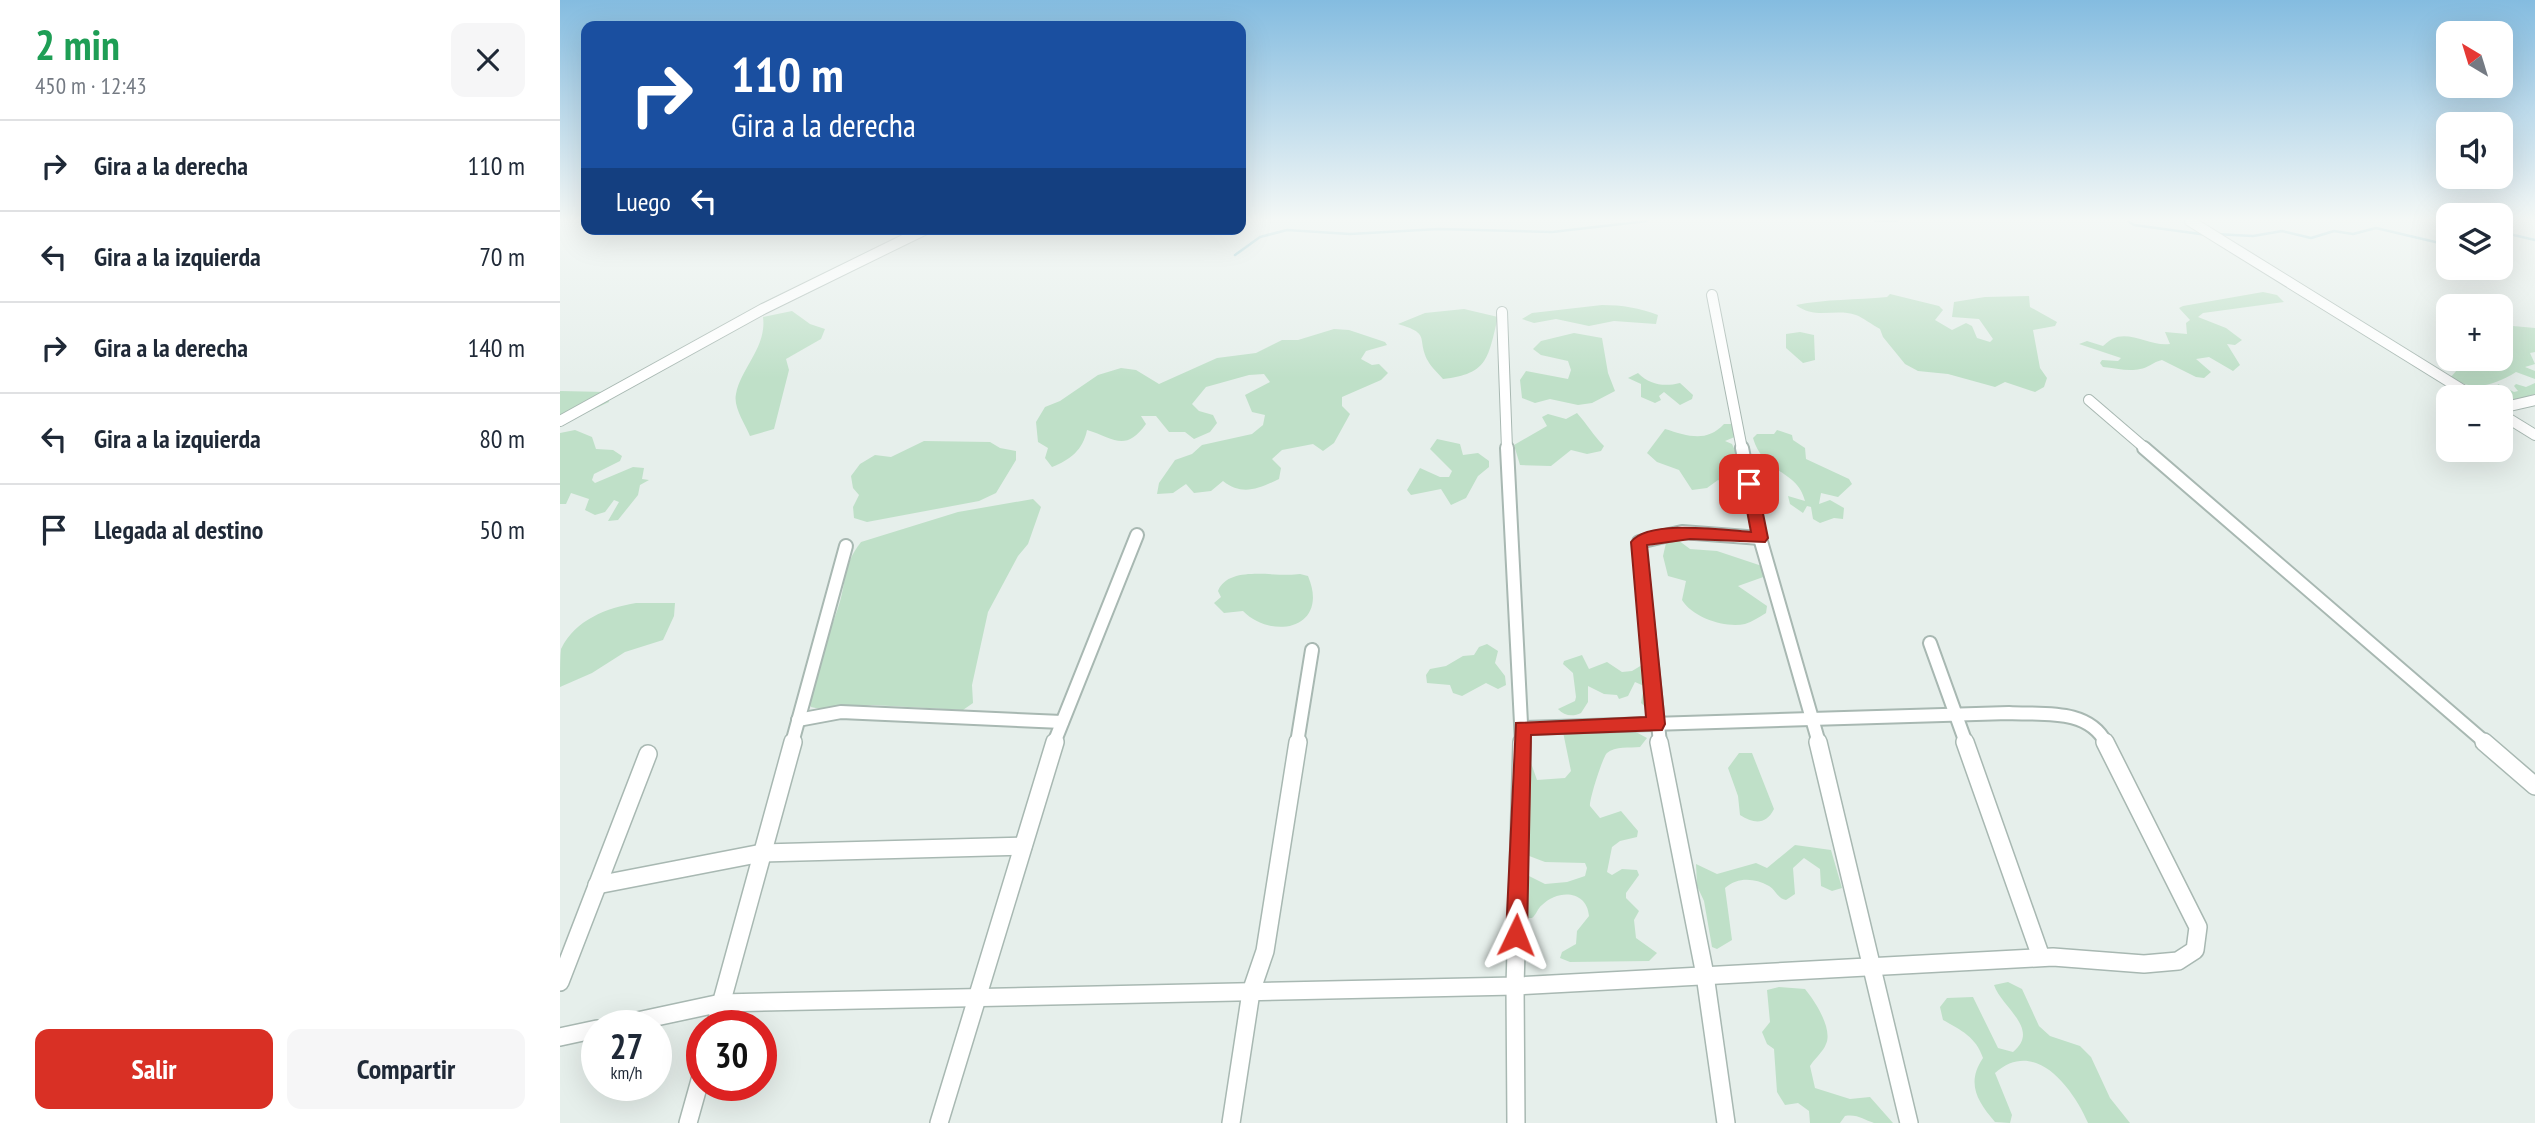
<!DOCTYPE html>
<html lang="es">
<meta charset="utf-8">
<style>
:root{--surface:#fff;--page:#f6f6f7;--text:#1f2937;--muted:#747a83;--line:#e0e1e3;--accent:#d93025}
body{margin:0;font-family:"PT Sans Narrow",sans-serif;background:var(--page);color:var(--text);height:100vh;display:flex;flex-direction:column;font-size:26px;white-space:nowrap}
*{box-sizing:border-box;margin:0}
p{font-size:23px;color:var(--muted)}
.icon{flex:none;width:38px;height:38px;fill:none;stroke:currentColor;stroke-width:2;stroke-linecap:round;stroke-linejoin:round}
.map{position:relative;flex:1;overflow:hidden}
.drawer{display:flex;flex-direction:column;background:var(--surface);width:560px}
.drawer>*{flex:none}
.guide{position:absolute;left:21px;top:21px;width:665px;height:214px;border-radius:14px;box-shadow:0 7px 28px #0002;background:#1a4fa0;color:#fff;overflow:hidden}
.needle{width:46px;rotate:322deg}
.buttons{position:absolute;left:1876px;top:21px;display:grid;gap:14px}
.buttons a{display:grid;place-items:center;width:77px;height:77px;border-radius:14px;background:var(--surface);box-shadow:0 7px 28px #0002;font-size:35px}
.speed{position:absolute;left:21px;top:1010px;display:flex;gap:14px;font-size:35px;font-weight:700;text-align:center}
.speed>*{display:grid;place-content:center;width:91px;height:91px;border-radius:50%;background:var(--surface);box-shadow:0 7px 28px #0002;line-height:1}
.speed small{font-size:18px;font-weight:400}
.speed .limit{border:10px solid #d22;background:#fff;color:#111}
.pin{position:absolute;display:grid;place-items:center;width:60px;height:60px;color:#fff;margin:-30px;border-radius:14px;box-shadow:0 4px 10px #0006}
.me{position:absolute;width:77px;margin:-38px;rotate:2deg;stroke-linejoin:round;filter:drop-shadow(0 0 5px #0008)}
.turn{display:flex;align-items:center;gap:24px;height:147px;padding:0 35px;font-size:32px}
.turn .icon{width:91px;height:91px;stroke-width:2.5}
.turn b{display:block;font-size:49px;line-height:60px}
.then{display:flex;align-items:center;height:66px;padding:0 35px;background:#0003;gap:14px;font-size:26px}
.round{display:grid;place-items:center;flex:none;width:74px;height:74px;border-radius:14px;background:var(--page)}
.overview{display:flex;align-items:center;justify-content:space-between;height:119px;padding:0 35px}
h1{font-size:42px;font-weight:700;line-height:52px;color:#1e9e55}
.action{display:flex;gap:14px;margin-top:auto;padding:14px 35px}
.action a{flex:1;height:80px;border-radius:14px;background:var(--accent);color:#fff;font-size:28px;font-weight:700;line-height:80px;text-align:center}
.action a+a{background:var(--page);color:var(--text)}
ul{padding:0;list-style:none}
li{display:flex;align-items:center;gap:21px;height:91px;padding:0 35px;border-top:2px solid var(--line)}
li div{flex:1}
li b{display:block;font-size:26px}
li em{font-style:normal}
main{display:flex;flex:1;min-height:0}
.map>svg:first-child{display:block}
.green{fill:#bfe0c8}
.lines{fill:none;stroke-linecap:round;stroke-linejoin:round}
.stream{stroke:#8ec9d4;stroke-width:2.5}
.street-far2-casing{stroke:#a8b8b2;stroke-width:12}
.street-far1-casing{stroke:#a8b8b2;stroke-width:16}
.street-casing{stroke:#a8b8b2;stroke-width:20}
.street-far2{stroke:#fff;stroke-width:10}
.street-far1{stroke:#fff;stroke-width:12}
.street{stroke:#fff;stroke-width:17}
.route{fill:#d93025;stroke:#8d1f18;stroke-width:2}
</style>
<main>
<section class="drawer">
<div class="overview"><div><h1>2 min</h1><p>450 m · 12:43</p></div><a class="round"><svg class="icon" aria-label="close" viewBox="0 0 24 24"><path d="M6 6l12 12M18 6L6 18"/></svg></a></div>
<ul>
<li><svg class="icon" aria-label="right" viewBox="0 0 24 24"><path d="M7 20v-9h11M14 6l5 5-5 5"/></svg><div><b>Gira a la derecha</b></div><em>110 m</em></li>
<li><svg class="icon" aria-label="left" viewBox="0 0 24 24"><path d="M17 20v-9H6M10 6l-5 5 5 5"/></svg><div><b>Gira a la izquierda</b></div><em>70 m</em></li>
<li><svg class="icon" aria-label="right" viewBox="0 0 24 24"><path d="M7 20v-9h11M14 6l5 5-5 5"/></svg><div><b>Gira a la derecha</b></div><em>140 m</em></li>
<li><svg class="icon" aria-label="left" viewBox="0 0 24 24"><path d="M17 20v-9H6M10 6l-5 5 5 5"/></svg><div><b>Gira a la izquierda</b></div><em>80 m</em></li>
<li><svg class="icon" aria-label="arrive" viewBox="0 0 24 24"><path d="M6 21V4h12l-3 4 3 4H6"/></svg><div><b>Llegada al destino</b></div><em>50 m</em></li>
</ul>
<div class="action"><a>Salir</a><a>Compartir</a></div>
</section>
<div class="map">
<svg width="1975" height="1123" viewBox="0 0 1975 1123">
<rect width="100%" height="100%" fill="#e6efeb"/>
<g class="green">
<path d="M1703,292L1717,295L1724,302L1643,313L1638,317L1666,328L1682,340L1675,345L1667,344L1680,365L1673,371L1649,357L1636,359L1651,372L1644,378L1636,377L1602,360C1593,362 1588,368 1580,369C1569,372 1555,368 1543,367L1540,363L1542,360L1558,361L1561,358L1519,344L1527,341L1543,346C1546,344 1548,341 1552,339C1570,330 1591,347 1610,344L1605,332L1627,334L1626,323L1630,320L1619,308L1623,306Z"/>
<path d="M1330,294L1379,306L1383,310L1375,320L1392,330L1406,323L1412,326L1417,338L1430,342L1433,339L1419,319L1392,317L1394,302L1425,297L1469,296L1470,307L1497,322L1495,326L1473,330L1480,368L1487,378L1484,387L1475,392L1445,382L1435,387L1388,374L1358,371L1345,364L1323,337L1320,329C1312,325 1304,318 1296,315C1275,308 1255,320 1236,305C1266,299 1296,300 1327,297Z"/>
<path d="M1042,305C1063,305 1079,308 1098,315L1096,324L1054,321L1029,326L996,319L974,323L962,319L972,313Z"/>
<path d="M904,309L938,317C928,357 929,374 883,379C878,373 871,367 868,361C856,338 872,334 838,324L865,313Z"/>
<path d="M232,311L250,324L265,329L261,339L226,359L229,370L214,429L190,436C185,424 173,407 176,394C181,368 207,347 203,317Z"/>
<path d="M1953,326L1975,328V352L1970,353L1975,364L1965,367L1975,371V379L1956,372C1935,385 1914,392 1890,378L1897,370L1924,366L1933,359H1941V327Z"/>
<path d="M774,329L789,330L825,342L827,345L806,351L801,359L812,365L819,364L828,373L821,380L782,397V406L790,414L774,443L763,451L753,444L722,450L712,459L721,468L719,479C698,489 682,496 663,481L651,491L634,493L626,484L613,493L597,494L599,483L615,460L632,454L642,445L692,434L703,425L705,415L692,412L685,395L710,382L704,374L689,375L646,387L632,404L639,411L653,415L657,423L650,432L634,439L625,432H609L596,416H581L586,424C565,453 554,438 527,430C523,450 510,460 492,467L485,458L488,448L478,442L476,422L485,407L500,401L538,375L561,368L576,370L599,384L657,358L696,353L722,340H738Z"/>
<path d="M1240,332L1254,335L1255,360L1243,363L1226,348V334Z"/>
<path d="M1014,333L1042,338L1048,373L1055,391L1032,403L1018,405L990,399L975,403L962,398L960,380L966,371L1008,379L1011,370L1008,361L981,355L973,349L981,341Z"/>
<path d="M1078,373C1090,385 1104,387 1120,383L1133,395L1132,399L1120,405L1104,392L1099,396L1101,400L1095,403L1081,397V384L1068,378Z"/>
<path d="M1975,383V394L1949,402L1923,395L1935,392L1938,384L1954,392L1958,391L1954,386L1956,384L1966,387Z"/>
<path d="M0,391L46,392L49,402L0,425Z"/>
<path d="M1017,413C1027,424 1033,435 1044,446L1041,451L1027,454L1011,450L991,466L960,465L954,445L987,426L982,417L988,414L1006,419Z"/>
<path d="M1164,424H1172L1177,436L1165,441L1172,444L1187,476L1185,487L1179,490L1158,480L1147,488L1132,490L1119,470L1097,462L1087,453L1105,429C1128,436 1146,443 1164,424Z"/>
<path d="M15,430L32,437L36,449L53,450L62,456L60,461L34,474L32,480L35,483L73,467L84,468L82,479L89,480L80,485L78,495L58,520L48,521L59,502L54,500L45,512L35,515L25,510L29,499L11,493L6,504H0V433Z"/>
<path d="M1217,430L1232,435L1233,440L1245,448L1246,459L1289,479L1292,484L1278,497L1261,493L1259,504L1270,500L1284,508L1283,519L1274,518L1260,523L1253,519L1251,507L1247,506L1243,513L1230,504L1228,496L1245,501C1237,469 1204,475 1193,438L1197,434H1214Z"/>
<path d="M877,439L900,444L903,455L918,453L929,461V467L918,476L906,498L891,505L881,489L851,495L847,490L860,468L880,477H889L892,471L870,449Z"/>
<path d="M364,441L430,442L440,448L456,451V460L436,493L419,501L307,522L294,518L293,507L299,495L293,488L291,476L300,464L315,455L331,457Z"/>
<path d="M473,499L481,507L468,544L458,556L428,612L412,685L413,703L403,710L312,705L270,711L251,707L246,697C255,666 268,638 278,608C287,582 282,566 301,542L398,512Z"/>
<path d="M1118,540L1130,549L1157,551L1208,568L1209,575L1178,586L1207,606L1206,613C1199,617 1192,622 1185,624C1165,628 1133,618 1122,600L1126,581L1108,576L1103,556L1106,543Z"/>
<path d="M740,574L748,576C770,628 713,641 683,611L664,613L654,603L661,597L658,591C669,564 717,578 740,574Z"/>
<path d="M76,603H115L114,616L103,640L65,652L32,673L0,687C0,676 0,657 1,649C16,619 47,608 76,603Z"/>
<path d="M927,644L938,651L935,663L945,676L946,685L938,689L926,683L902,696L893,693L890,685L867,683L866,675L870,669L886,666L903,656L914,655L919,647Z"/>
<path d="M1022,655L1029,669L1047,662L1062,672L1072,671L1087,662L1091,712L1081,703L1084,686L1075,682L1068,696L1059,699L1057,695L1044,694L1028,686V702L1021,713C1013,717 1004,716 998,709L1015,701L1016,697L1013,673L1003,664L1004,661Z"/>
<path d="M1051,730L1074,731L1087,738L1080,747C1070,748 1055,746 1047,753C1043,756 1029,800 1030,806L1040,818L1061,811L1078,831L1077,837L1060,841L1052,847L1047,872L1052,875L1062,869L1077,870L1079,875L1066,893V898L1079,911L1074,920L1076,938L1097,953L1089,961L1010,962L1000,958L1002,952L1016,944L1017,931L1029,916C1027,890 998,889 982,905C977,909 977,914 972,918H966L963,879L967,875L985,884L1007,882L1025,876L1027,868L1025,863L985,862L964,854L965,765L971,763L977,780L1005,778L1011,771L1003,732Z"/>
<path d="M1179,753H1192L1214,809C1206,825 1194,824 1180,815L1178,796L1168,768Z"/>
<path d="M1235,845L1271,850L1282,888L1272,891L1261,886L1260,869L1244,858L1233,868L1235,894L1226,900C1217,898 1216,890 1209,886C1194,878 1178,877 1165,888L1172,940L1157,949L1152,947L1144,901L1137,886L1136,864L1157,874L1196,863L1207,868Z"/>
<path d="M1448,982L1462,989L1479,1026L1490,1036L1520,1046L1531,1057L1550,1098L1570,1123H1528C1513,1089 1476,1037 1435,1073L1452,1115L1450,1123L1435,1122C1417,1101 1406,1083 1423,1058C1416,1037 1401,1030 1383,1020L1380,1007L1387,998L1413,997L1438,1048L1453,1052C1481,1029 1442,1008 1434,985Z"/>
<path d="M1219,987L1245,989C1255,1001 1273,1029 1266,1044C1263,1052 1255,1058 1250,1066L1255,1088L1290,1099L1310,1097L1333,1123C1328,1123 1320,1123 1314,1123C1304,1120 1298,1114 1285,1116L1280,1123H1250L1249,1111L1238,1103L1225,1105L1217,1092L1214,1049L1207,1044L1202,1032L1210,1022L1207,990Z"/>
</g>
<g class="lines">
<g class="stream">
<path d="M1315,221H1337"/>
<path d="M1568,221L1574,225L1648,235"/>
<path d="M1941,232L1975,240"/>
<path d="M1655,234L1693,236L1722,231L1751,238L1774,231L1793,234L1816,228L1888,245"/>
<path d="M1941,244L1944,247L1941,248"/>
<path d="M675,255L700,237L727,230L790,234L879,229L992,232L1087,221"/>
</g>
<g class="street-far2-casing">
<g id="street-far2">
<path d="M1630,221L1914,397"/>
<path d="M1152,295L1182,449"/>
<path d="M942,312L947,449"/>
<path d="M1529,400L1586,449"/>
<path d="M1941,408L1975,400"/>
<path d="M1941,414L1975,435"/>
<path d="M0,421L203,309L366,229"/>
</g>
</g>
<g class="street-far1-casing">
<g id="street-far1">
<path d="M947,448L962,743"/>
<path d="M1182,448L1200,538L1259,743"/>
<path d="M1584,448L1926,743"/>
<path d="M1370,643L1406,743"/>
<path d="M238,720L281,712L502,722"/>
<path d="M962,728L1449,713C1483,715 1528,708 1546,743"/>
<path d="M232,743L286,546"/>
<path d="M494,743L577,535"/>
<path d="M737,743L752,650"/>
<path d="M1100,743L1079,542L1122,532L1200,538"/>
</g>
</g>
<g class="street-casing">
<g id="street">
<path d="M1099,742L1145,975L1166,1123"/>
<path d="M1258,742L1349,1123"/>
<path d="M1405,742L1481,957"/>
<path d="M1924,742L1975,786"/>
<path d="M37,885L202,853L463,846"/>
<path d="M0,982L88,754"/>
<path d="M54,1026L161,1003L955,986L1493,957L1584,964L1618,961L1635,950L1638,927L1545,742"/>
<path d="M155,1026L233,742"/>
<path d="M0,1037L37,1029"/>
<path d="M128,1123L142,1073"/>
<path d="M379,1123L495,742"/>
<path d="M671,1123L691,992L705,951L738,742"/>
<path d="M956,1123L955,986L962,742"/>
</g>
</g>
<use href="#street-far2" class="street-far2"/>
<use href="#street-far1" class="street-far1"/>
<use href="#street" class="street"/>
</g>
<linearGradient id="sky" x2="0" y2="1"><stop stop-color="#84bce0"/><stop offset="0.58" stop-color="#f4f8f6"/><stop offset="1" stop-color="#f4f8f6" stop-opacity="0"/></linearGradient>
<rect width="1975" height="378" fill="url(#sky)"/>
<path class="route" d="M1189,479L1197,484L1208,538L1205,542L1130,539L1087,545L1105,724L1102,730L971,735L967,935L964,942L956,945L949,942L946,935L956,723L1086,717L1071,542C1088,519 1164,530 1191,532L1182,484Z"/>
</svg>
<div class="buttons">
<a><svg class="needle" viewBox="-14 -14 28 28"><path d="M0-13l5 13h-10z" fill="#e53935"/><path d="M0 13l5-13h-10z" fill="#747a83"/></svg></a>
<a><svg class="icon" aria-label="sound" viewBox="0 0 24 24"><path d="M4 9h4l5-4v14l-5-4H4zM17 9q2 3 0 6"/></svg></a>
<a><svg class="icon" aria-label="layers" viewBox="0 0 24 24"><path d="M12 4l9 5-9 5-9-5zM3 14l9 5 9-5"/></svg></a>
<a>+</a>
<a>−</a>
</div>
<div class="speed"><div>27<small>km/h</small></div><div class="limit">30</div></div>
<div class="pin" style="left:1189px;top:484px;background:#d93025"><svg class="icon" aria-label="arrive" viewBox="0 0 24 24"><path d="M6 21V4h12l-3 4 3 4H6"/></svg></div>
<svg class="me" style="left:956px;top:935px" viewBox="-20 -20 40 40"><path d="M0-17L14 15 0 8-14 15z" fill="#d93025" stroke="#fff" stroke-width="4"/></svg>
<div class="guide">
<div class="turn"><svg class="icon" aria-label="right" viewBox="0 0 24 24"><path d="M7 20v-9h11M14 6l5 5-5 5"/></svg><div><b>110 m</b>Gira a la derecha</div></div>
<div class="then">Luego<svg class="icon" aria-label="left" viewBox="0 0 24 24"><path d="M17 20v-9H6M10 6l-5 5 5 5"/></svg></div>
</div>
</div>
</main>
